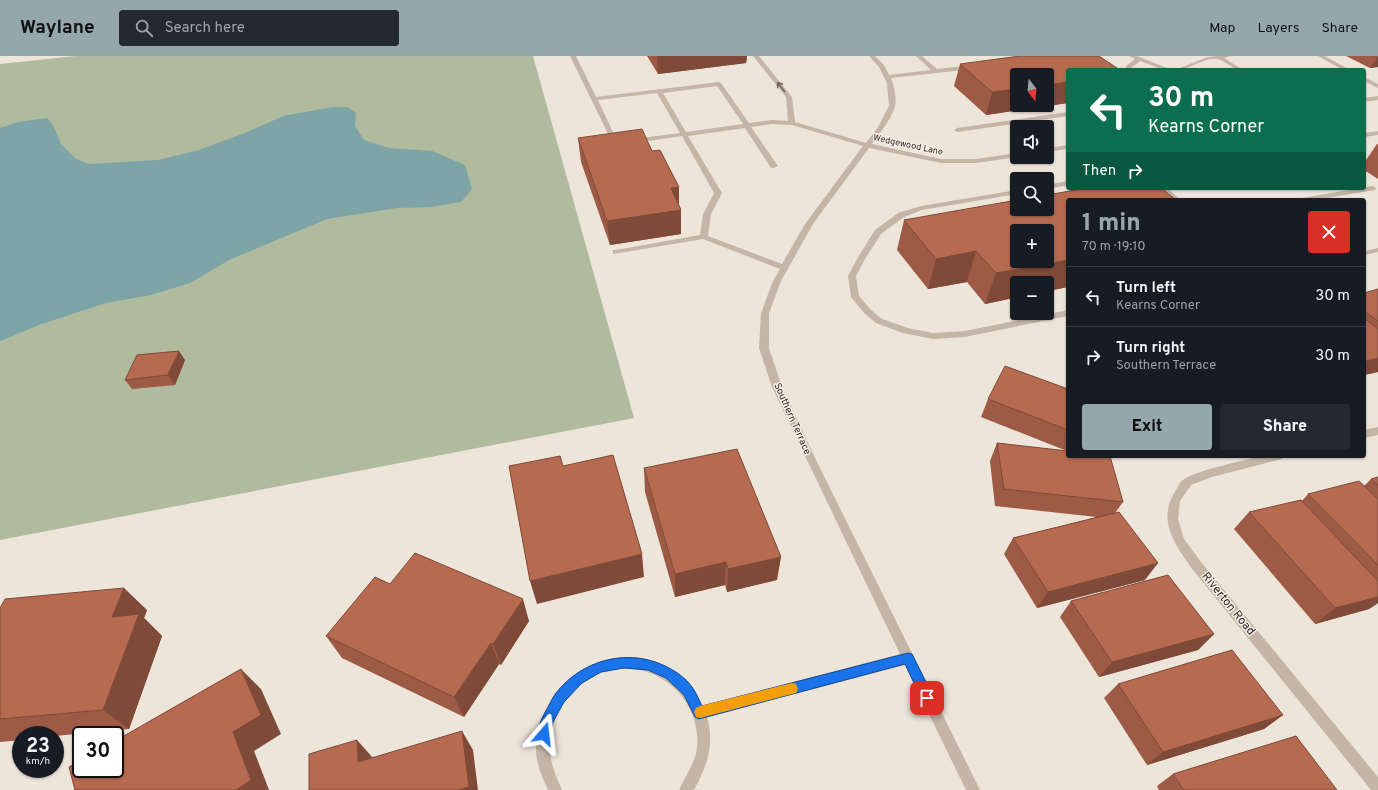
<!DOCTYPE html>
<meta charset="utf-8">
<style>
:root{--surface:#171b24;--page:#242831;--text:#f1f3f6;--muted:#9ea1a6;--line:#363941;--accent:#94a7aa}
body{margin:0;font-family:Overpass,sans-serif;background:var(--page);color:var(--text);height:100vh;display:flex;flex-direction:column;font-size:15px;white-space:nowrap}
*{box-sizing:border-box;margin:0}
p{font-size:13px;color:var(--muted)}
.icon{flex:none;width:22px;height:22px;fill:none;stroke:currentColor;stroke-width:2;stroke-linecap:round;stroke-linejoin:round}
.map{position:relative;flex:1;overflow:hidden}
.side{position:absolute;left:1066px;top:142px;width:300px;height:260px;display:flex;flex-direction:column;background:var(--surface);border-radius:4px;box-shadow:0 1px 3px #0004}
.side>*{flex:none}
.banner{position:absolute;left:1066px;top:12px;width:300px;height:122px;border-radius:4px;box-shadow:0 1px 3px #0004;background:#0b6e4f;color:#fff;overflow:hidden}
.needle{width:26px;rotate:164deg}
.buttons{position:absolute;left:1010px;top:12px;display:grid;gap:8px}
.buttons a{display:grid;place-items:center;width:44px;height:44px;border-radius:4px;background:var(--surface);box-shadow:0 1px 3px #0004;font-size:20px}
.speed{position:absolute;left:12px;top:670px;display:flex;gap:8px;font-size:20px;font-weight:700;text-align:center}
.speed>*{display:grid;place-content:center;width:52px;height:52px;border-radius:50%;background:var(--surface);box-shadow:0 1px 3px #0004;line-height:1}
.speed small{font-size:10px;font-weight:400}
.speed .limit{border:2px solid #111;border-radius:6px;background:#fff;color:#111}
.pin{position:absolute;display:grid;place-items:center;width:34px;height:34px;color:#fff;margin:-17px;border-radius:8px;box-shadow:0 2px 6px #0006}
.me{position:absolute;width:44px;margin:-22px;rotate:17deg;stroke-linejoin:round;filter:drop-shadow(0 0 3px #0008)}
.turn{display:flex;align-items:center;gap:14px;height:84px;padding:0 16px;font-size:18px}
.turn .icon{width:52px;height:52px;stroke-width:2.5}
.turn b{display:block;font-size:28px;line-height:34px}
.then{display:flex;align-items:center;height:38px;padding:0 16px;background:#0003;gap:8px;font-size:15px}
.round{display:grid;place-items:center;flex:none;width:42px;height:42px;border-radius:4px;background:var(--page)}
.headline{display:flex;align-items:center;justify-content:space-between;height:68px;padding:0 16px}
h1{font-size:24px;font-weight:800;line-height:30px;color:var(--accent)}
.primary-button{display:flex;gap:8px;margin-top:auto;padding:8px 16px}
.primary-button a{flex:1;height:46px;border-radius:4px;background:var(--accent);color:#111;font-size:16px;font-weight:800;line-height:46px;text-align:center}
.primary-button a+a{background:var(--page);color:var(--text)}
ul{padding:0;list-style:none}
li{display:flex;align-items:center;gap:12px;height:60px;padding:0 16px;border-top:1px solid var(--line)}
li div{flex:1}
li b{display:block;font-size:15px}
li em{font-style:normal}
header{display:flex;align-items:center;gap:24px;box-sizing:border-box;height:56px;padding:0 20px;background:var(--accent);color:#111}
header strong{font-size:19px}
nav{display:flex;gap:22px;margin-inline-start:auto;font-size:14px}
.search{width:280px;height:36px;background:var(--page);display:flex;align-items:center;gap:10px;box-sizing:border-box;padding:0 14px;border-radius:4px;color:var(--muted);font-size:15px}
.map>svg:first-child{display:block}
.green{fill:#b0ba9c}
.water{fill:#7da4a6}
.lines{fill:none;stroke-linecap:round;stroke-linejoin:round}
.minor{fill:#c4b5a7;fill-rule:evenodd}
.wall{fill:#9d5b45}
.shaded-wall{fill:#7f4a38}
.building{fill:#b66a50;stroke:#7f4a38;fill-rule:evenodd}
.oneway{stroke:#736961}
.route{fill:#1a73e8;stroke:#114b97}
.slow{fill:#f59e0b}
.labels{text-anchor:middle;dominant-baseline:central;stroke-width:3;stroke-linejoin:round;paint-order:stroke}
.far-street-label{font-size:9px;fill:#312a27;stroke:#f6eee5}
.street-label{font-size:10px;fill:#312a27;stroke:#f6eee5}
.near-street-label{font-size:12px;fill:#312a27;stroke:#f6eee5}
</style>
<header>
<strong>Waylane</strong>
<div class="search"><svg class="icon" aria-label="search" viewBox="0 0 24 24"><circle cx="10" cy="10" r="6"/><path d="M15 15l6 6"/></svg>Search here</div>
<nav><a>Map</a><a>Layers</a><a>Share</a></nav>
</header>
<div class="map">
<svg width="1378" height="734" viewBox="0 0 1378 734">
<rect width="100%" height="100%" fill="#ede4da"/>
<path class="green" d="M76,0H533L634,362L0,484V8Z"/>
<path class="water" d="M333,51H347L356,57L355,70L364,84L389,92L432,95L465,109L472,133L461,146L431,151L397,152L327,163L229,204L190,227L151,239L106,247L39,269L0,285V72L18,66L47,62L54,71L61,88L75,102L88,108L158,104L199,94L245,77L283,60Z"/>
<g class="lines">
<g class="minor">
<path d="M570,0H576L596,41L719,26L721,27L749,67L772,64L788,65L786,41L753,0H759L792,41L795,66L866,87L878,71L889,50L887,27L879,11L869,0H875L884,9L889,19L931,14L916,0H922L937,13L972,9L975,11L972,13L891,22C894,29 897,43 895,50C892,62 879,78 872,88L941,103H976L1017,97V101L976,107H941L869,92L813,168L781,225L769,257V292L782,331L817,406L980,734H966L905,609L707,661C715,688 707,710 694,734H679C685,720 695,708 697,692C699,676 694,659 686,646C668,618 632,605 601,617C575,626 552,657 550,684C548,702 555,718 562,734H548C542,721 536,707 536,693C535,680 539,667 545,655C577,589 670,579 702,650L900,598L772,331L759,292L761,257L773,225L780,213L703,183L613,198V194H616L700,179L703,158L714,137L682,80L634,87L631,85L634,83L680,77L657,37L598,44L617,85L621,87L618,89L613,88ZM717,30L743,68L686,76L663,37ZM772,68L792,69L863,90L805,168L782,208L708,180L711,158L722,137L688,80L745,72L771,112H774L778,110L751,71Z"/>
<path d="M1129,0H1137L1172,14H1164L1140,5L1131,12V14H1125L1126,10L1135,3Z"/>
<path d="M1216,0H1231L1224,2L1243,14C1231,14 1227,5 1217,3C1206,1 1189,14 1175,14L1205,2Z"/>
<path d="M1318,0H1325L1350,14H1343Z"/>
<path d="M1364,21L1378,28V32L1364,25Z"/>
<path d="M1378,40V44L1364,46V42Z"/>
<path d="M1068,56V60L957,76L954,74L957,72Z"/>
<path d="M1378,75V79L1364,81V77Z"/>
<path d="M1068,89V93L1047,96V92Z"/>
<path d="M1068,125V129L1047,133V129Z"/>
<path d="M1372,130L1376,132L1375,134L1315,144H1298L1302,142Z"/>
<path d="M1158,132H1167L1181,144H1172Z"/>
<path d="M1017,134V138L922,154L904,161L881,178L865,203L856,220L859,240L870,253L882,263L908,272L933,277L965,275L1068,254V260L965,281L933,283L903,277L876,267L864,257L851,241L848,220L857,203L875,174L898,157L921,150Z"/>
<path d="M1378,192V196L1364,199V195Z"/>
<path d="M1378,371V379L1364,382V374Z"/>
<path d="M1262,400H1283L1282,403L1278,404L1212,421L1191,429L1180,445L1178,463L1184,483L1201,506L1378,721V734H1371L1193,514C1175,489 1156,464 1176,434C1178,431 1180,426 1183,424C1193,415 1246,404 1262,400Z"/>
</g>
</g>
<g class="wall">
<path d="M647,0H747L746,7L658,18Z"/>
<path d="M1346,0H1378V11L1370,12Z"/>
<path d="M960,8L1068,14V47L986,59L954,30Z"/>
<path d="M578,82L679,149L681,178L610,189L581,106Z"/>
<path d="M1377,88H1378V123L1364,114V107Z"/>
<path d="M1068,144V231L985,248L967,226L928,233L897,194L904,164Z"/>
<path d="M1378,233V316L1364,319V237Z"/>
<path d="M185,304L175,329L132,333L125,324Z"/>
<path d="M1068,333V400L1123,446L1115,457L1145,524L1037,552L1004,498L1013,482L1097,461L995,450L990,405L997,387L1067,395L981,361L988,343Z"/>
<path d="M644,412L777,524L727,536L725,529L675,541L645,436Z"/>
<path d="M1378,421V547L1369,553L1315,568L1234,473L1249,456L1302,445L1308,438L1364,430L1371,423Z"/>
<path d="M390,528L529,565L501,609L499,608L464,661L342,602L326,580Z"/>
<path d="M1071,545L1214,578L1198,594L1099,621L1060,561Z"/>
<path d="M0,552L147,554L144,562L162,580L129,673L55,680V679H21V684L0,686Z"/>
<path d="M1118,628L1283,659L1264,673L1147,709L1104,642Z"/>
<path d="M1173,718L1337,734H1159L1157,730Z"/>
</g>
<g class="shaded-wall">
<path d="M657,0H747L746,7L658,18Z"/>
<path d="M1378,0V11L1370,12Z"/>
<path d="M1068,26V47L986,59L992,36L1017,33V49H1047V29Z"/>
<path d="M679,131V154H681V178L610,189L607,165L671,132Z"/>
<path d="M976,195L967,226L928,233L936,203Z"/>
<path d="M1068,204V231L1047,235V227H1017V241L985,248L996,217Z"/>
<path d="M179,295L185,304L175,329L168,319Z"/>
<path d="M1378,302V316L1364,319V309L1367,305Z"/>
<path d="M642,498L644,521L537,548L530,525Z"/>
<path d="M781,501L777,524L727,536L728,513Z"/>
<path d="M726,506L725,529L675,541V518Z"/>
<path d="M1158,507L1145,524L1037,552L1048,536Z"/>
<path d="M124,532L147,554L144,562L162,580L129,673L103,654L112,561Z"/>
<path d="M1378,541V547L1369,553L1315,568L1335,552Z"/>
<path d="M523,543L529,565L501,609L493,588Z"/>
<path d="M1214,578L1198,594L1099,621L1112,606Z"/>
<path d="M491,587L499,608L464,661L454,641Z"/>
<path d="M241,613L261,633L281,678L254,695L269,734H236L233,676Z"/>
<path d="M1283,659L1264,673L1147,709L1163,696Z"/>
<path d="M462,675L473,694L478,734H458Z"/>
<path d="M357,684L373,702L358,706Z"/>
</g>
<g class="building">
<path d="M1020,0H1099L1120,14H1068V26L1047,29V19H1017V33L992,36L960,8Z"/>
<path d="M642,73L652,95L660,94L679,131L671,132L681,154L607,165L578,82Z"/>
<path d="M1087,132H1161L1176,144H1068V204L996,217L976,195L936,203L904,164L1017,144V153H1047V139ZM1017,175H1047V205H1017Z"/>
<path d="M1378,233V265L1364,255V237Z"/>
<path d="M1364,262L1378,273V302L1367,305L1364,302Z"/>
<path d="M179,295L168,319L125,324L137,299Z"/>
<path d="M1005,310L1068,333V374L988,343Z"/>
<path d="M997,387L1068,395V400H1110L1123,446L1004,433Z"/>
<path d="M737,393L781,501L728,513L726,506L675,518L644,412Z"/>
<path d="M613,399L642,498L530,525L509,410L560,400L563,410Z"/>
<path d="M1378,421V429L1371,423Z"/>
<path d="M1359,425L1378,443V509L1308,438Z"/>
<path d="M1301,444L1378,525V541L1335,552L1249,456Z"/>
<path d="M1119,456L1158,507L1048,536L1013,482Z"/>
<path d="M415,497L523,543L493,588L491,587L454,641L326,580L375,521L390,528Z"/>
<path d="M1168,519L1214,578L1112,606L1071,545Z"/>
<path d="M124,532L112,561L139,558L103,654L0,663V552L5,543Z"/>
<path d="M1232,594L1283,659L1163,696L1118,628Z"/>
<path d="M241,613L261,659L233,676L251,724L236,734H75L69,711L81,704V713H115V685Z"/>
<path d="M462,675L469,731L458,734H309V698L357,684L358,706Z"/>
<path d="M1296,680L1337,734H1184L1173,718Z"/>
</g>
<defs><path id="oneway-shaft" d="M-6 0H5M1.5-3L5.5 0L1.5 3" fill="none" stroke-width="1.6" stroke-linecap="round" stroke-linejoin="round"/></defs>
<use class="oneway" href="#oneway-shaft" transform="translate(781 31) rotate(-128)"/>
<path class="route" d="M908,597L912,598L932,638L933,642L932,646L927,648L923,646L905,608L699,663L695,661L684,639L666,622L648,614L624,612L601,616L582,627L564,646L553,666L549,682L544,684L540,682C536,672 542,662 547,653C550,648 552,642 556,637C581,605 625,592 663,609C674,614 685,621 692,631C696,636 699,644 702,650Z"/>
<path class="slow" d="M792,627L796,628L798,633L796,637L792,638L700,662L696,661L694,656L696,652L700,650Z"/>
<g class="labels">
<g class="far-street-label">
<text transform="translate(908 89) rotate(12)">Wedgewood Lane</text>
</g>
<g class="street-label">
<text transform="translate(792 363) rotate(66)">Southern Terrace</text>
</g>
<g class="near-street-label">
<text transform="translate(1228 548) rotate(51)">Riverton Road</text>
</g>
</g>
</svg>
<div class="buttons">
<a><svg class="needle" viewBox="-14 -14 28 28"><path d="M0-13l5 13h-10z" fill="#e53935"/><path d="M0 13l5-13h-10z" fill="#9ea1a6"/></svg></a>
<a><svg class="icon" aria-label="sound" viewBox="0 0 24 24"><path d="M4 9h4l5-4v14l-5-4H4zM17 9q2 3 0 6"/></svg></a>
<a><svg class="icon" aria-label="search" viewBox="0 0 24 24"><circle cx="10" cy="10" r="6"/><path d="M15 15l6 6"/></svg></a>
<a>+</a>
<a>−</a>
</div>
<div class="speed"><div>23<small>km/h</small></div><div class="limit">30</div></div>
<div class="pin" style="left:927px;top:642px;background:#d93025"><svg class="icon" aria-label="arrive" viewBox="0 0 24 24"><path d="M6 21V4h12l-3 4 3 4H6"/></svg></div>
<svg class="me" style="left:544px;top:678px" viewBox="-20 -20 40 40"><path d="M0-17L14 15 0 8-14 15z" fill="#1a73e8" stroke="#fff" stroke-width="4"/></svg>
<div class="banner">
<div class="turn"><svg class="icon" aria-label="left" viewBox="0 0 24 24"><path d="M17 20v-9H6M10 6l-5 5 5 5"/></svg><div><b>30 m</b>Kearns Corner</div></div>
<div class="then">Then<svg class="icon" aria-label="right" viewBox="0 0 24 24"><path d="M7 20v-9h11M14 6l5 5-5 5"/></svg></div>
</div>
<section class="side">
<div class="headline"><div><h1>1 min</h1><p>70 m · 19:10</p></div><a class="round" style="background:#d93025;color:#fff"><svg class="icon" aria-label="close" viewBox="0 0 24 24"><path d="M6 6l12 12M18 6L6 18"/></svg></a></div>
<ul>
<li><svg class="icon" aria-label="left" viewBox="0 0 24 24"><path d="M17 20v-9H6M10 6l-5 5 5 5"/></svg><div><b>Turn left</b><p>Kearns Corner</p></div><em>30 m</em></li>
<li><svg class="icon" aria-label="right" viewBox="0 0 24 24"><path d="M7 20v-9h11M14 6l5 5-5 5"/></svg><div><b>Turn right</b><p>Southern Terrace</p></div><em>30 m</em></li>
</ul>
<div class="primary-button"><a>Exit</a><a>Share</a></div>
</section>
</div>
